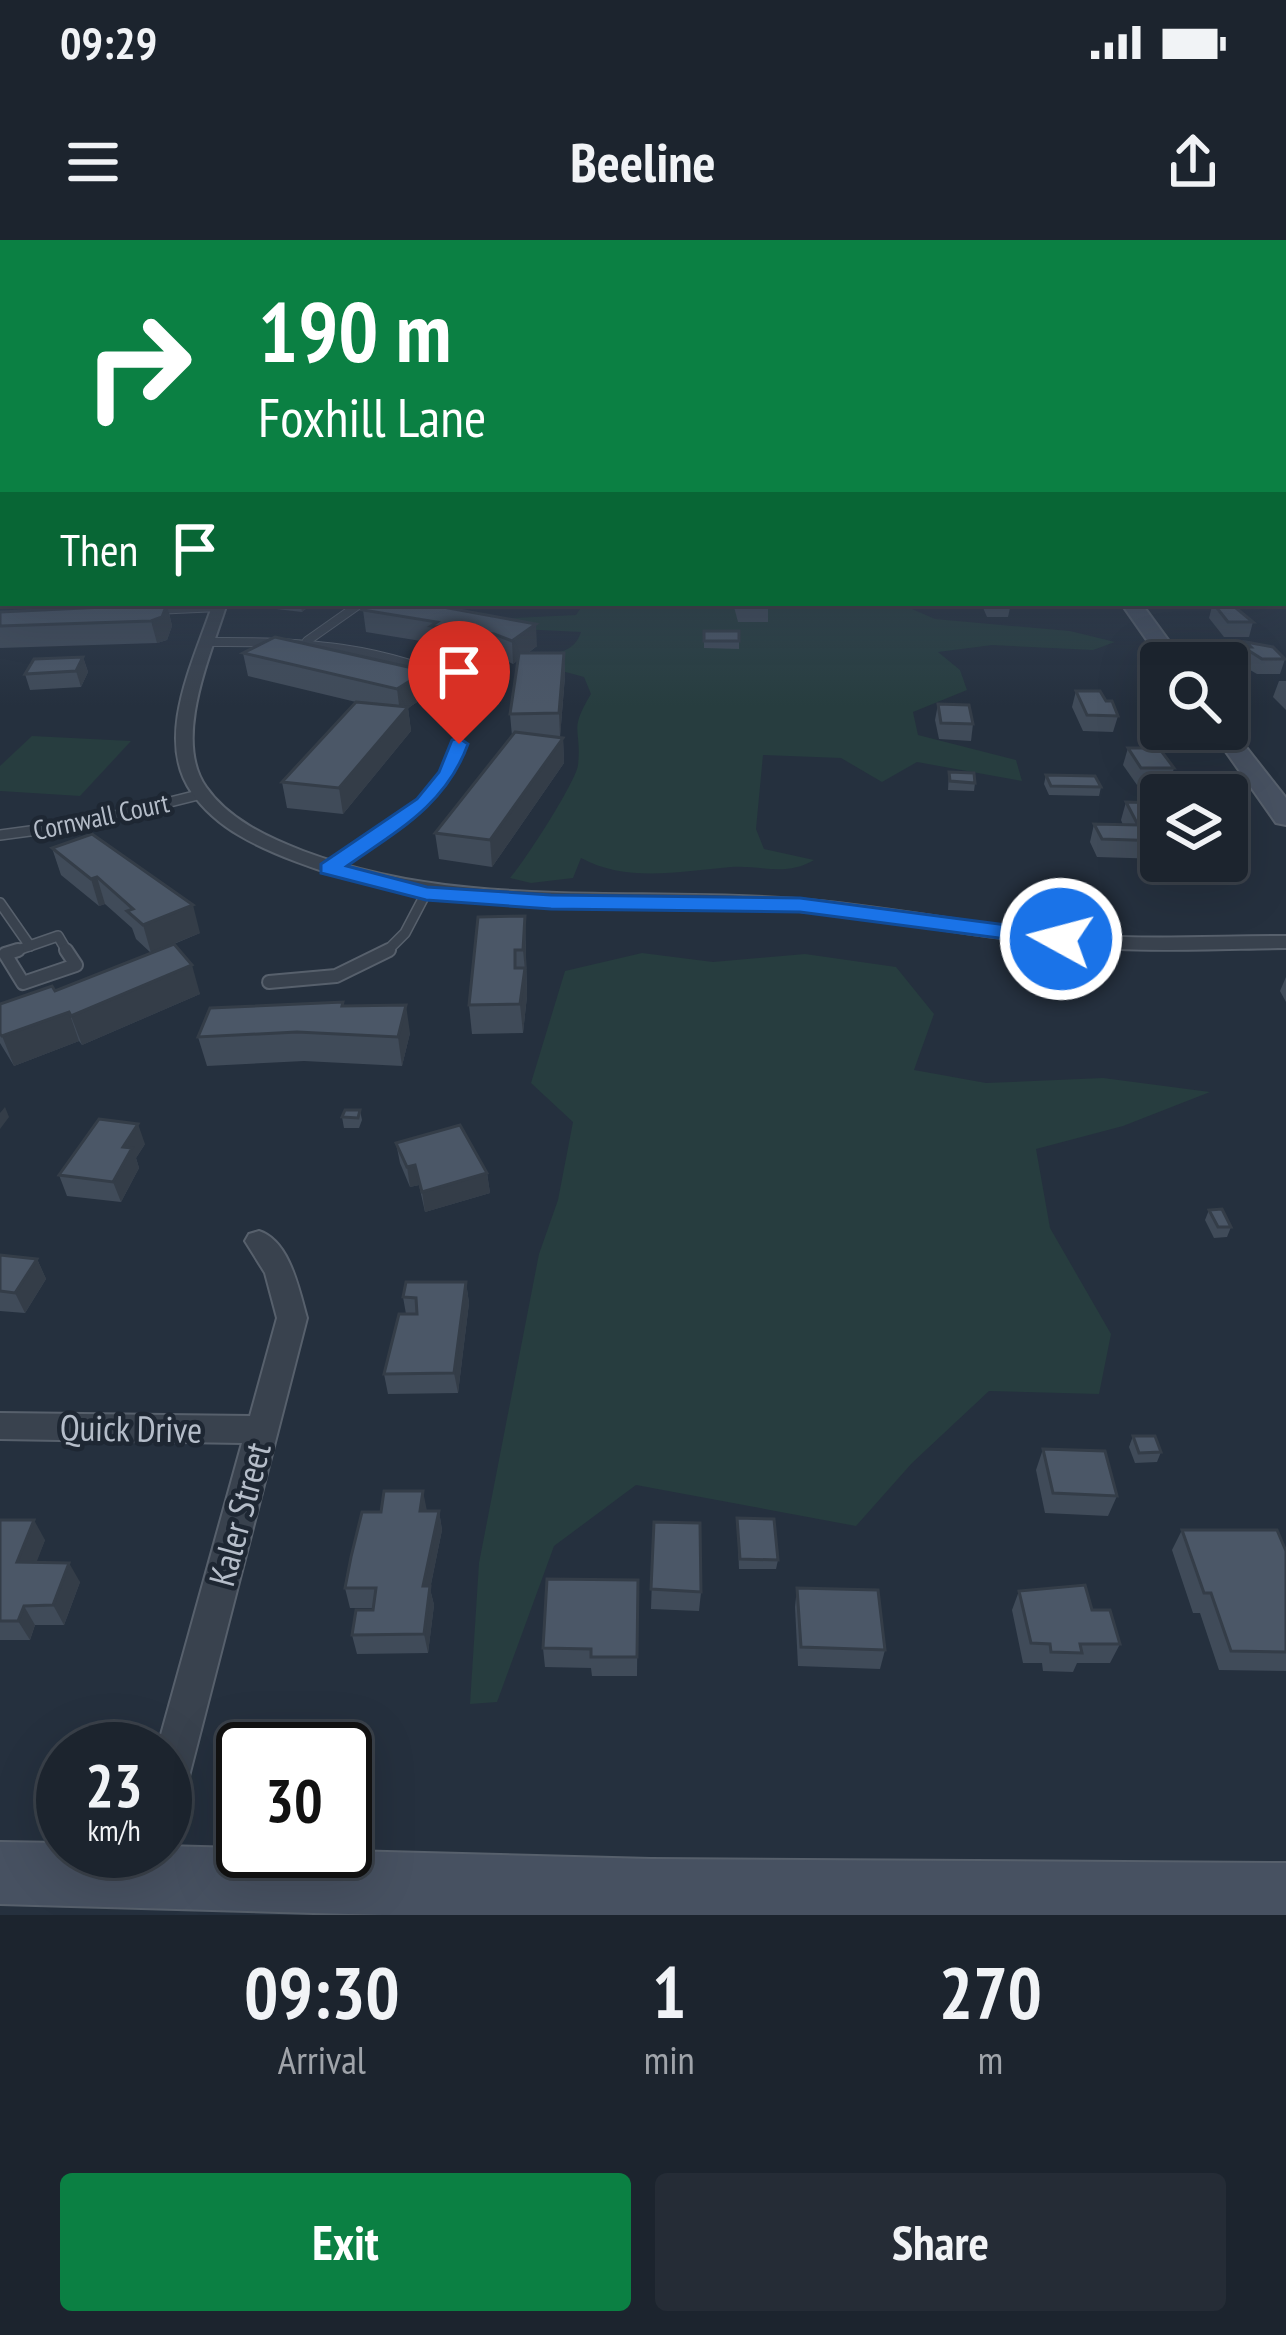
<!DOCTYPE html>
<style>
:root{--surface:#1c242e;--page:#252c36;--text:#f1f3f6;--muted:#a0a4aa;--line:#3a414a;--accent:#0b8043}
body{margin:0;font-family:"PT Sans Narrow",sans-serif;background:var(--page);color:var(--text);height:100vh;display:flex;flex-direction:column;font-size:45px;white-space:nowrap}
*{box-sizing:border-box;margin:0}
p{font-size:39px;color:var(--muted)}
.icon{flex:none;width:66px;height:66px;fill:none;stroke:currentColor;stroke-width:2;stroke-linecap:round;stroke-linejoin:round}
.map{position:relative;height:1675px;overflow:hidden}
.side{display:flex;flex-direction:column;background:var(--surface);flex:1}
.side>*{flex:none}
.top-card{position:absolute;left:0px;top:0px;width:1287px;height:366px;box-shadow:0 12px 48px #0002,0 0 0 3px var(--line);background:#0b8043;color:#fff;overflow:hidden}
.controls{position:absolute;left:1140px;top:402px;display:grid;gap:24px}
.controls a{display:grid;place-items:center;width:108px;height:108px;border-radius:12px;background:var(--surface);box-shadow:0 12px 48px #0002,0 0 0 3px var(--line);font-size:60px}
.speed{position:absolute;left:36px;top:1482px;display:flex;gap:24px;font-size:60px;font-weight:700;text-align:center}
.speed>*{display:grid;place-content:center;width:156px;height:156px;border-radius:50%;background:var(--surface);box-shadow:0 12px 48px #0002,0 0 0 3px var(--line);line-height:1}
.speed small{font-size:30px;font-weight:400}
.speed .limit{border:6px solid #111;border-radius:18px;background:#fff;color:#111}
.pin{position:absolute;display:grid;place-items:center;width:102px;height:102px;color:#fff;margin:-123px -51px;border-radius:50% 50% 50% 0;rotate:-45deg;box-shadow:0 0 12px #0007}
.pin .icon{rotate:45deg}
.me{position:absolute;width:132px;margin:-66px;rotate:277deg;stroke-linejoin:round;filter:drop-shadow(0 0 9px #0008)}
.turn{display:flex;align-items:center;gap:42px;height:252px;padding:0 60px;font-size:54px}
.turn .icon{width:156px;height:156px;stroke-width:2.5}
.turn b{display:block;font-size:84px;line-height:102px}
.then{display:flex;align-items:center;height:114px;padding:0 60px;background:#0003;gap:24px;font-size:45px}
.eta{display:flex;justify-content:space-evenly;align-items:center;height:204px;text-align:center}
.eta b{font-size:72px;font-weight:800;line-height:84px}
.action{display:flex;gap:24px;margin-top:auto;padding:24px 60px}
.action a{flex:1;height:138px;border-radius:12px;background:var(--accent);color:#fff;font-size:48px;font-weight:800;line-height:138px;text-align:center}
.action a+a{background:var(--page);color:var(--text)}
.status{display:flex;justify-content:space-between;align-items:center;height:84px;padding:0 60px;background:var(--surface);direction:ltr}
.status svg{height:33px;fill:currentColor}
header{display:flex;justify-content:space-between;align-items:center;height:156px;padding:0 60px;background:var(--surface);font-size:54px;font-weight:800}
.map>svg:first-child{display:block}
.green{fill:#273d3f}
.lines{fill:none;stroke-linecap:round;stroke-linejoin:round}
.lane-far2-casing{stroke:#57606c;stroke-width:10}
.lane-far1-casing{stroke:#57606c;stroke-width:12}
.lane-casing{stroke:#57606c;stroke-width:16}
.street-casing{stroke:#57606c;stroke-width:4}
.secondary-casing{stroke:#57606c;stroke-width:4}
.lane-far2{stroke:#39424e;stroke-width:8}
.lane-far1{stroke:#39424e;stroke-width:9}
.lane{stroke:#39424e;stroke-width:12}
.street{fill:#39424e;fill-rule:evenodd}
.secondary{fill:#475161;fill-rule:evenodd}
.wall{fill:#404b59}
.shaded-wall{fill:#343d48}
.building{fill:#4b5767;stroke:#343d48;stroke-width:3}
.route{fill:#1a73e8;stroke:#114b97;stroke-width:3}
.labels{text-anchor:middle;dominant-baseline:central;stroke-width:9;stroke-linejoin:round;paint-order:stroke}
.far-street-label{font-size:27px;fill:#b5bdc9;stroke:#1e2733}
.near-street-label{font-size:36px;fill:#b5bdc9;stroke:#1e2733}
</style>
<div class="status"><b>09:29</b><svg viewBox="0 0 49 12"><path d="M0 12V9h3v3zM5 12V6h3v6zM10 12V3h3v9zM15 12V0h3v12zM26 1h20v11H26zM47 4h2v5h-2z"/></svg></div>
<header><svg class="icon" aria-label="menu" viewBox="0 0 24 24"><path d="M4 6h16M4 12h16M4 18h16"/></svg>Beeline<svg class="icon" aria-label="share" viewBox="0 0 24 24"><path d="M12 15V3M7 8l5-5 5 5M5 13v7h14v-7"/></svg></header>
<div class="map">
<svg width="1286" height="1675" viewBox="0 0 1286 1675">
<rect width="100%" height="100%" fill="#25303e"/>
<g class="green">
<path d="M584,363H898L935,379L1070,391L1115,402L1093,410L992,405L938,412L960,430L967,450L913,472L918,495L1016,520L1022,541L917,522L882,542L841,518L763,515L756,589L764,609L814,620C785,637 763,625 731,627C681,631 627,643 581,618L573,638L531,643L510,638C523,624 576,542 578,525C582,488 568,492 591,454L584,437L551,428L543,415C561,413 575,410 581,392L519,389L493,379L576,375Z"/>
<path d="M32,496L131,501L80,556L0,551V526Z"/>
<path d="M642,713L713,722L805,714L896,727L934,774L914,830L986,843L1103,838L1210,852L1123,886L1036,909L1050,988L1111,1094L1099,1154L989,1151L912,1223L856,1286L636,1245L554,1306L497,1462L470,1464L479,1323L539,1014L558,960L573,882L531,843L565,731Z"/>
</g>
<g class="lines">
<g class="lane-far2-casing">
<g id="lane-far2">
<path d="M154,370L219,367"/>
<path d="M307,401L361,363"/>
<path d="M209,402C301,401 384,406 468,447L471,456L454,514"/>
</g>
</g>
<g class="lane-far1-casing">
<g id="lane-far1">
<path d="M0,595L82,584L202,554"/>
<path d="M329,629C375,597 437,568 454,511"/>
<path d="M0,663L30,706"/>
<path d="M9,713L58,696L68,713"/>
<path d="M385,713L405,693L426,653"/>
</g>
</g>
<g class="lane-casing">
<g id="lane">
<path d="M18,710L5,714L23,743L76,725L66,710"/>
<path d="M269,742L336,736L389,710"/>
</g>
</g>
<g class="street-casing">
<g id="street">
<rect x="0" y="319" width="3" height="8"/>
<rect x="1284" y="321" width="2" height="8"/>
<path d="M213,363H227C212,412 172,499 206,547C228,579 267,597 303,611C462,671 631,646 797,659C885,666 971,684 1059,693C1134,701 1210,696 1286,696V708C1211,709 1135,713 1060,705C972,697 886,678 799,671C631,658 458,684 297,622C258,607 217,589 192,553C153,498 195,419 213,363Z"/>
<path d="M259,991C290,1001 299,1050 307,1078L185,1552L179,1566L165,1572V1509H157L242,1203L0,1199V1173L250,1176L277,1078L265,1033L245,1001L249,994Z"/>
</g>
</g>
<g class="secondary-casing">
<g id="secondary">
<path d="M1121,363H1141L1185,423H1163Z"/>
<path d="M1227,483L1286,558V585L1276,583L1210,489H1227Z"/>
<path d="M0,1602L63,1603V1611H165V1606L651,1619L1286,1623V1675H383L0,1664Z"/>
</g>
</g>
<use href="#lane-far2" class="lane-far2"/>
<use href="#lane-far1" class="lane-far1"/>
<use href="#lane" class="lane"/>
<use href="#street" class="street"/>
<use href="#secondary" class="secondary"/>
</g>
<g class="wall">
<path d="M259,363H313L302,372L259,367Z"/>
<path d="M375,363H576L575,366L435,365L537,406L528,413H564L565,436L560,497L563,498L564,523L492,627L439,619L435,593L512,496L510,474L518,420L513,424L496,416L434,408L433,403L366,392L363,370Z"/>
<path d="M733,363H768V382H738Z"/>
<path d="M981,363H1011L1008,377H987Z"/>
<path d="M1213,363L1253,382L1249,397H1224L1209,378Z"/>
<path d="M167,364L172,386L167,400L157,403L0,408V372Z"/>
<path d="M704,391H739V409L704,408Z"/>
<path d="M1246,402L1285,419L1280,434H1257L1238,423Z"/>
<path d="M243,413L426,431L428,455L408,468L411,491L343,574L287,568L282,542L356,462L248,436Z"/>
<path d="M83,417L88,432L81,447L30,450L25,434Z"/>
<path d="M1279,441H1286V470L1273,457Z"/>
<path d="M1076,451L1118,476L1113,492L1083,491L1072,467Z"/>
<path d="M938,464L973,484L971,501L939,499L935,480Z"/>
<path d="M1128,508L1174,528L1169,545H1137L1123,525Z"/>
<path d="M949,532L975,543L974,551L948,550Z"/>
<path d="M1046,535L1101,547L1099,556L1049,555L1044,544Z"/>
<path d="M1126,562L1161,565V619L1097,617L1090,602L1094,584L1123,585L1121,580Z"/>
<path d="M52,608L200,693L174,704L200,754L82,805L79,801L14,826L0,803V764L55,751L151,713L136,699L132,688L105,664L99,666L61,635Z"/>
<path d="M525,676L527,756L523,793L472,794L469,765Z"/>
<path d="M1286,737V762L1280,751Z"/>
<path d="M343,762L344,766L410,793L402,826L304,821L207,826L198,797Z"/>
<path d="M360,870L362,880L359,888H344L342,877Z"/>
<path d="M396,903L487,933L490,953L425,972L419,945L410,947L400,923Z"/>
<path d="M145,904L136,918L139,928L121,962L67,956L59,935Z"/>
<path d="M1209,970L1231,987L1227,997L1214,998L1205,980Z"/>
<path d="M0,1015L37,1019L46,1039L25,1073L0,1071Z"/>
<path d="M466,1042L469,1063L458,1153L388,1154L384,1134L406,1074L403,1057Z"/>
<path d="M1133,1196L1161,1212L1157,1222L1135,1223L1129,1207Z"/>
<path d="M1043,1209L1117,1256L1108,1276L1045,1273L1036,1230Z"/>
<path d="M427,1271H439L442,1290L430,1349L434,1365L428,1413L357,1414L352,1395L373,1368H350L345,1348Z"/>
<path d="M737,1278L778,1320L776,1329H739Z"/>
<path d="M0,1280L45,1300L36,1322L80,1342L64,1385H35L30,1400H0Z"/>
<path d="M654,1282L701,1352L699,1371L651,1369Z"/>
<path d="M1182,1290L1286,1311V1431L1219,1430L1200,1373H1193L1172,1310Z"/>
<path d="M638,1340L637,1436H592L591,1428L545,1427L543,1408Z"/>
<path d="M797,1348L885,1410L880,1429L798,1426L795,1367Z"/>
<path d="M1019,1351L1092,1370L1120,1404L1110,1423H1077L1073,1432L1043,1431L1042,1423H1023L1012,1370Z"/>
</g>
<g class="shaded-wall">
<path d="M300,363H313L302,372Z"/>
<path d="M167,364L172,386L167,400L157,403L151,381Z"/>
<path d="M536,384L537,406L513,424L512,401Z"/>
<path d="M564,413L565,436L560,497L559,473Z"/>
<path d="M83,417L88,432L81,447L76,431Z"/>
<path d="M426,431L428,455L408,468L411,491L343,574L339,548L400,473L397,449Z"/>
<path d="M563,498L564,523L492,627L490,600Z"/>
<path d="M97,637L105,664L99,666L91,639Z"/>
<path d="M193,665L200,693L151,713L143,685Z"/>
<path d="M525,676L527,756L523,793L520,764L525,731L523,710Z"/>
<path d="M192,725L200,754L82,805L71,776Z"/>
<path d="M406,765L410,793L402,826L398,797Z"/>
<path d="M69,772L79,801L14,826L2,796Z"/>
<path d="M5,867L9,877L0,889V873Z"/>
<path d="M138,884L145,904L136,918L139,928L121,962L113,942L123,907Z"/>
<path d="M415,925L419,945L410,947L407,927Z"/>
<path d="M487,933L490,953L425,972L422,952Z"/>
<path d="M37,1019L46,1039L25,1073L15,1053Z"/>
<path d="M466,1042L469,1063L458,1153L454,1133Z"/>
<path d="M423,1251L427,1271H420Z"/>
<path d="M439,1271L442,1290L430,1349L434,1365L428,1413L424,1394L423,1346Z"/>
<path d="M34,1280L45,1300L29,1342L17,1322Z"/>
<path d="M69,1323L80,1342L64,1385L53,1365Z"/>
<path d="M24,1366L35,1385L30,1400L18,1381Z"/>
</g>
<g class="building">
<path d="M375,363H421L536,384L512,401L494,394L431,386L437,382L363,370Z"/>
<path d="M738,363H768L769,367H739Z"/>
<path d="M1213,363H1230L1253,382H1228Z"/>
<path d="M167,364L162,377L151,381L0,386V372Z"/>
<rect x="704" y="391" width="35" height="10"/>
<path d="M275,397L426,431L397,449L243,413Z"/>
<path d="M1246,402L1273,407L1285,419H1262L1243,407H1251Z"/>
<path d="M519,413H564L559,473L510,474Z"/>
<path d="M83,417L76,431L25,434L34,419Z"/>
<path d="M1076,451H1100L1106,461H1112L1118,476L1087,475Z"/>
<path d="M356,462L408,467L339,548L282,542Z"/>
<path d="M938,464L969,465L973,484L941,483Z"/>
<path d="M515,492L563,498L490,600L435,593Z"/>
<path d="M1128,508H1159L1174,528H1141Z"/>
<path d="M949,532L974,533L975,543L950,541Z"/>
<path d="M1046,535L1095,536L1101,547L1051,546Z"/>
<path d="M1126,562L1158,563L1161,565V601L1102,599L1094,584L1138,585Z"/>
<path d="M92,594L193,665L143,685L127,671L133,669L97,637L91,639L52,608Z"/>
<path d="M525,676L523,710H515V728H525L520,764L469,765L478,677Z"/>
<path d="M174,704L192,725L71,776L69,772L2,796L0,794V764L52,746L55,751Z"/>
<path d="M343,762L342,766L406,765L398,797L297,792L198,797L210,768Z"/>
<path d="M345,870H360L358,878L342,877Z"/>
<path d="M99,879L138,884L123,907L132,908L113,942L59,935Z"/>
<path d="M460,885L487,933L422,952L415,925L407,927L396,903Z"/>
<path d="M1222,969L1231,987H1218L1209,970Z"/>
<path d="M0,1015L37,1019L15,1053L0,1051Z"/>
<path d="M406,1042H466L454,1133L384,1134L399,1074H417L416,1058L403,1057Z"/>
<path d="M1133,1196H1155L1161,1212L1139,1213Z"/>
<path d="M1043,1209L1105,1211L1117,1256L1053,1253Z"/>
<path d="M384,1251H423L420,1271H439L423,1346H430L424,1394L352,1395L356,1370H373L376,1348H345L351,1317L362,1272H381Z"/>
<path d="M737,1278L774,1279L778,1320L740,1319Z"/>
<path d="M0,1280H34L17,1322L69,1323L53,1365L24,1366L18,1381H0Z"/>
<path d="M654,1282L700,1283L701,1352L651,1349Z"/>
<path d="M1182,1290H1277L1286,1311V1412L1231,1411L1211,1353H1204Z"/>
<path d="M547,1339L638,1340L637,1417H591V1409L543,1408Z"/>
<path d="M1085,1345L1092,1370H1110L1120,1404H1080L1082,1413L1051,1412L1050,1404L1031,1403L1019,1351Z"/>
<path d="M797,1348L878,1350L885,1410L801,1407Z"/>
</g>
<linearGradient id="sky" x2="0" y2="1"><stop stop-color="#141a22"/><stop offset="0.5" stop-color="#404e63"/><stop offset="1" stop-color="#404e63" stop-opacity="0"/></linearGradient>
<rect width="1286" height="466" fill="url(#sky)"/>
<path class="route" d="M459,498L468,504C446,565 397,591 347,626L427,647L551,655L800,658L1061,692L1073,699L1061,706L800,672L551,669L426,660L321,633V624L417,559L439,532L452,500Z"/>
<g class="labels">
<g class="far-street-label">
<text transform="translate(101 576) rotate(-12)">Cornwall Court</text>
</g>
<g class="near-street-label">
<text transform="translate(131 1188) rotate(1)">Quick Drive</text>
<text transform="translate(239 1274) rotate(-75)">Kaler Street</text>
</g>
</g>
</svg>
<div class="controls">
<a><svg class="icon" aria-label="search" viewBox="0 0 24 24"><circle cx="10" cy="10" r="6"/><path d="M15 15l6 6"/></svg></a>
<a><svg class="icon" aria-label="layers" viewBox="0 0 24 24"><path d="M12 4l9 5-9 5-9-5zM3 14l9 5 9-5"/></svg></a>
</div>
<div class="speed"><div>23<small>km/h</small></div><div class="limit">30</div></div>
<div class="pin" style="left:459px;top:504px;background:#d93025"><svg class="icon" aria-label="arrive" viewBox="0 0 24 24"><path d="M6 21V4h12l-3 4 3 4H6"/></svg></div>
<svg class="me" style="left:1061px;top:699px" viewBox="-20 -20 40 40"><circle r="17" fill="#1a73e8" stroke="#fff" stroke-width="3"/><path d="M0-11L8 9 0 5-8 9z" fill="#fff"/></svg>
<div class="top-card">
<div class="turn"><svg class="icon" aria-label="right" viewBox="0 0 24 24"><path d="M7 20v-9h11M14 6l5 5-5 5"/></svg><div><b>190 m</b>Foxhill Lane</div></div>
<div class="then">Then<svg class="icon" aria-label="arrive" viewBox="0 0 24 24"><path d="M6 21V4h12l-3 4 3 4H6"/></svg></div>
</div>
</div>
<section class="side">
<div class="eta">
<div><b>09:30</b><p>Arrival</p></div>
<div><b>1</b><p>min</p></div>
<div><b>270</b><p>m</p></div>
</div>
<div class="action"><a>Exit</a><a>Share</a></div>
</section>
